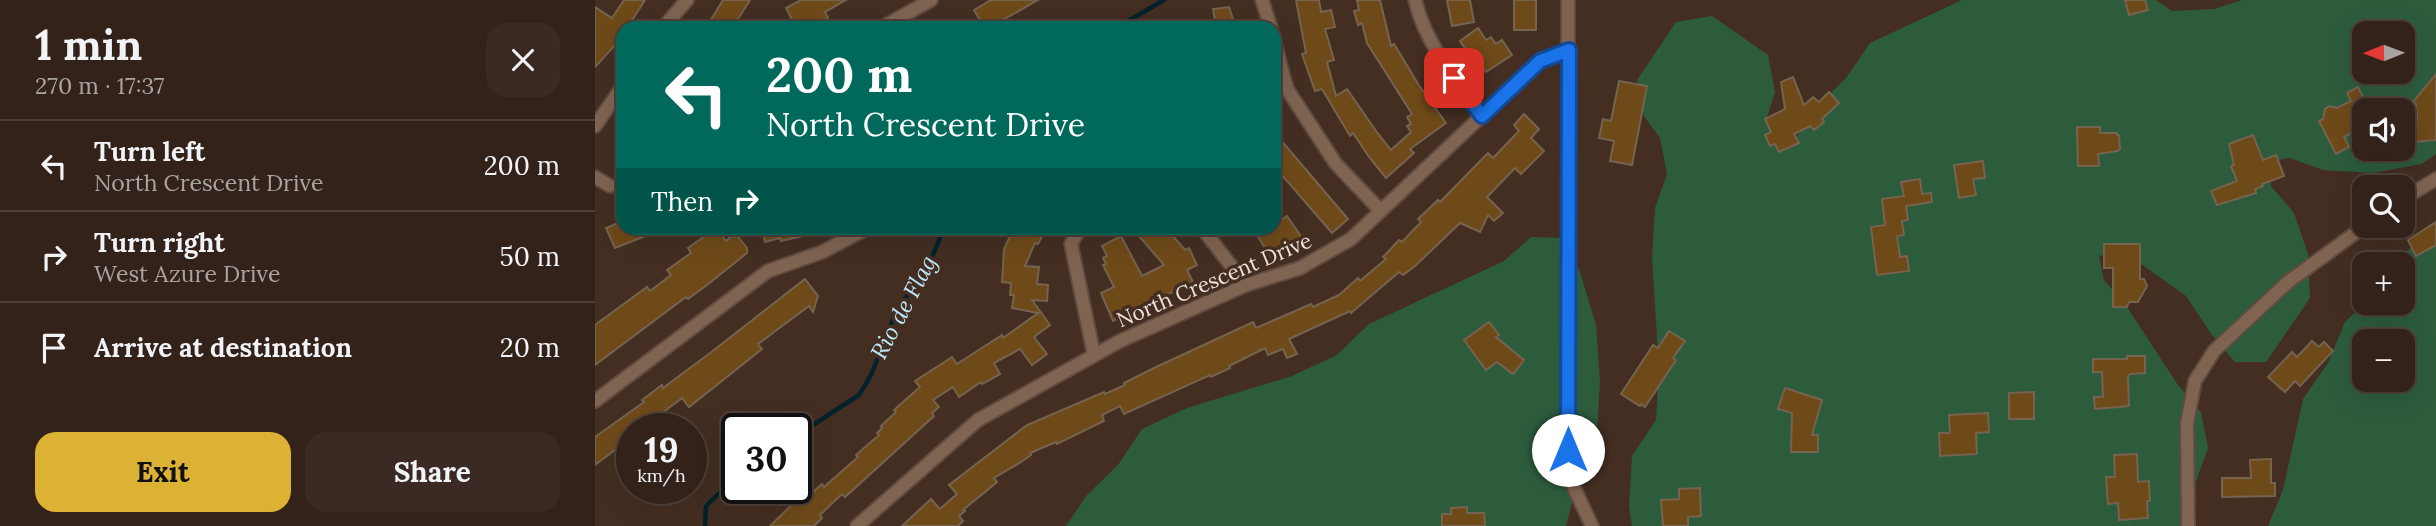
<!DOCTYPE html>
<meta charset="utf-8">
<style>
:root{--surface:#33221a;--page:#3b2a23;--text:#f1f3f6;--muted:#a9a4a2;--line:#4e3f39;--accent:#dbb233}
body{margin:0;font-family:Lora,serif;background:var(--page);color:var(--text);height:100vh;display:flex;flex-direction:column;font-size:26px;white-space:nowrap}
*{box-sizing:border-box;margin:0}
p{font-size:23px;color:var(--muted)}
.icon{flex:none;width:38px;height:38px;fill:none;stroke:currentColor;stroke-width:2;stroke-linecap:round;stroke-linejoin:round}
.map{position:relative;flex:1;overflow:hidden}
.drawer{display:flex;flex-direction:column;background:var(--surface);width:595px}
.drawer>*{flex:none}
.hud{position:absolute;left:21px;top:21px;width:665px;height:214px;border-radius:21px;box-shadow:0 7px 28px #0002,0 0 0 2px var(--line);background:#00695c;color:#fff;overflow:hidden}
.needle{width:46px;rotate:269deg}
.tools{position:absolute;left:1757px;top:21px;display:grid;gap:14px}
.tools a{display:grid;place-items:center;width:63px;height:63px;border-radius:14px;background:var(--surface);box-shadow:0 7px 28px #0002,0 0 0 2px var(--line);font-size:35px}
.speed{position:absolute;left:21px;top:413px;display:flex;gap:14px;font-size:35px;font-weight:700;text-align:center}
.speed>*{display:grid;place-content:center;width:91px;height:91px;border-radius:50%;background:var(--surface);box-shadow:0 7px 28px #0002,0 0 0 2px var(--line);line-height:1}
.speed small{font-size:18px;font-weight:400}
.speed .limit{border:4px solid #111;border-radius:10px;background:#fff;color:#111}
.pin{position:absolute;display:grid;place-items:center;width:60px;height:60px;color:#fff;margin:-30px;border-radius:14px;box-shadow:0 4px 10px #0006}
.me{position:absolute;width:77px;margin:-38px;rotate:0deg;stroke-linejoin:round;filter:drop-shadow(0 0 5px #0008)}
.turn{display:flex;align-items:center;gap:24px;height:147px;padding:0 35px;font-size:32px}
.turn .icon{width:91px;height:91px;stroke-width:2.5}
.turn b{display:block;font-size:49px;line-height:60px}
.then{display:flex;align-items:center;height:66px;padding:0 35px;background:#0003;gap:14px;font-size:26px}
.round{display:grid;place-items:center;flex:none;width:74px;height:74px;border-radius:21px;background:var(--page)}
.overview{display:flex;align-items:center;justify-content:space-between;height:119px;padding:0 35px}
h1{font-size:42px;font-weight:700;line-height:52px}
.action{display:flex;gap:14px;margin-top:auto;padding:14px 35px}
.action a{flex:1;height:80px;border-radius:21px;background:var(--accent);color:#111;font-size:28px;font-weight:700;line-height:80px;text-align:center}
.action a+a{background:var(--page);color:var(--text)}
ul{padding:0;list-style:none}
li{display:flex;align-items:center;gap:21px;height:91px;padding:0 35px;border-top:2px solid var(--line)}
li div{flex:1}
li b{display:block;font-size:26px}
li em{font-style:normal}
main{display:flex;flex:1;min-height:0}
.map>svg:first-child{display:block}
.green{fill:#2d5c3d;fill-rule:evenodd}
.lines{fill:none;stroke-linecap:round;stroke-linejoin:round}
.stream{stroke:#03222c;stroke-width:4.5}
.building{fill:#6f4a19;stroke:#75634f;stroke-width:2}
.street-casing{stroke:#604b40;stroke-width:16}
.street{stroke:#806452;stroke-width:12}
.route-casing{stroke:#114b97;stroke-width:18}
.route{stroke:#1a73e8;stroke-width:12}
.labels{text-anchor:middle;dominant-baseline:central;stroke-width:7;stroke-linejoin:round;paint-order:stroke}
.street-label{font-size:21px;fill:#f1e2db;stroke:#442e22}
.water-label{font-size:23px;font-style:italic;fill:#beebfc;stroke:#442e22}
</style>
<main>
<section class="drawer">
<div class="overview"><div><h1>1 min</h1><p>270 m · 17:37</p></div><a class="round"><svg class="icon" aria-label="close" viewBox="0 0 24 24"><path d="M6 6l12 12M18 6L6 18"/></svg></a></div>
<ul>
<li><svg class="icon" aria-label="left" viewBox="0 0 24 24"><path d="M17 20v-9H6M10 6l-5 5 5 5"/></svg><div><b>Turn left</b><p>North Crescent Drive</p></div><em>200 m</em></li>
<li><svg class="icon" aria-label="right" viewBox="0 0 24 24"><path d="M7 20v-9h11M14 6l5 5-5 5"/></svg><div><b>Turn right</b><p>West Azure Drive</p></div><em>50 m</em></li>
<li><svg class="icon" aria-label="arrive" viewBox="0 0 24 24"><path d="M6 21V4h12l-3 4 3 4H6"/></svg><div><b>Arrive at destination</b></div><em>20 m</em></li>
</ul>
<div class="action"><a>Exit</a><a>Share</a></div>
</section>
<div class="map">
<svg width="1841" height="526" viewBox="0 0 1841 526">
<rect width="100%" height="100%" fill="#442e22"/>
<g class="green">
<path d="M1367,0H1561L1577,11L1619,9L1647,0H1841V154L1826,164L1778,173L1728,170L1695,158L1672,162L1676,186L1699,213L1713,254L1715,298L1671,362H1640L1617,335L1591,296L1528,251L1504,256L1509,280L1532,307L1583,385L1606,412L1613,448L1601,481L1591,526H1037L1034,506L1037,456L1061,420L1064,369L1057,258L1060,208L1072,174L1065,138L1049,116L1042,80L1081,22L1117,16L1173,55L1180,92L1172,118L1177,142L1201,138L1220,109L1251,78L1275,43ZM1769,33H1808V72H1769ZM1769,110H1808V149H1769Z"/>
<path d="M1841,231V526H1673L1688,490L1708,399L1733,363L1750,322L1770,303H1808V264H1799L1805,256ZM1769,341H1808V380H1769Z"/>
<path d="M936,237L967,238L985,272L1001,325L1005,381L1002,431L985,472L971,526H471L492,495L523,465L547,429L592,408L697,376L742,355L774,324L909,261Z"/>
</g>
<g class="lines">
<g class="stream">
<path d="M521,28L569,0"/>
<path d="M201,436L264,395L276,375L301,312L335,262L349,228"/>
<path d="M110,526L111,506L142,476"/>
</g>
</g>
<g class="building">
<path d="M29,0H50L32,28H28V34L23,42L0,67V7L17,18Z"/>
<path d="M128,0H155L143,19L157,28H111Z"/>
<path d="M206,0H251L230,12L233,18L216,28H201L191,8Z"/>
<path d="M396,0H443L406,21L410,28H372L385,20L379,10Z"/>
<path d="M701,0H724L726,12L736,10L740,27L730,29L739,60L732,62L741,96L752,89L781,131L796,150L816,132L812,126L816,124L812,117L817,114L772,43L767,23L763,25L759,11L764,10L762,0H785L796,46L799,44L825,87L851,123L815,149L819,153L791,178L774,157L758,133L755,136L727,89L720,91L707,54L711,53Z"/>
<path d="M852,0H875L879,22L857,26Z"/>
<rect x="919" y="0" width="22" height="30"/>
<path d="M1530,0H1550L1553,10L1534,15Z"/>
<path d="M634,7L641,28H607V23L620,20L618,9Z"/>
<path d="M883,28L891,40L896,37L901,44L907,40L917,55L891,72L881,58L878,60L865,41Z"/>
<path d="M1841,74V140L1820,142L1819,120H1822L1821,104L1818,102Z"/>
<path d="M1198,77L1209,105L1218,97L1224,102L1234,92L1244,103L1227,119L1229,122L1219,130L1215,126L1199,134L1204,143L1184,152L1180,144L1175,146L1170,135L1176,132L1170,119L1190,109L1186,82Z"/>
<path d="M1024,81L1052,86L1037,165L1015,161L1019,141L1004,138L1008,119L1016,121Z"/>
<path d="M1763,87L1774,110H1769V126L1749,137L1754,147L1741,154L1724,121L1728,119L1730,109L1735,106L1742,108L1756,101L1752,93Z"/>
<path d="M929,114L944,129L936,138L949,151L926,174L920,168L892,197L908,213L899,221L893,215L885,232L865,223L819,267L808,275L804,272L756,313L755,311L694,339L702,354L692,358L688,349L673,355L670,348L634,366L635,368L616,377L615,375L529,414L525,406L507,415L509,421L462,444L461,442L435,453L436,455L426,462L399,478L402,482L368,510L370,511L364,516L368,521L363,526H307L336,499L345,509L362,494L354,485L432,425L509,392L510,394L530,385L529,383L559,368L658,322L661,328L716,304L718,307L744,295L763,278L765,281L791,259L788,257L804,240L807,242L826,222L823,219L843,200L845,202L893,153L898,158L924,131L919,125Z"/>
<path d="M1482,127H1505V133H1522V135H1524L1525,149L1522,151L1503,154L1504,166H1483Z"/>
<path d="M679,132L753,219L737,233L679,166Z"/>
<path d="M1658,135L1668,160L1681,155L1689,176L1667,184L1668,186L1660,189L1661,193L1622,205L1616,191L1642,181L1636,166L1639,165L1634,144Z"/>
<path d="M1388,161L1390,178L1378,179L1381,195L1364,198L1359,165Z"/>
<path d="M1325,179L1327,194L1336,193L1337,202L1311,206L1313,220L1307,221L1309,235L1302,236L1305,257L1312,256L1314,271L1282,275L1276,227L1290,225L1287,199L1309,196L1306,182Z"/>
<path d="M692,216L707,238L704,240L707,245L690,256L687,251L677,258L657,228H679V225Z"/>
<path d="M28,221V228H71L20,248L11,228Z"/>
<path d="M1841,222V245L1821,256L1813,240Z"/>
<path d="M121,228L131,241L140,233L152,248V253L112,285L93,299L91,297L0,365V325L52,287L55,291L76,275L72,270L96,253L93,248Z"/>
<path d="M167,228H225V232L186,241L185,238L170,242Z"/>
<path d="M419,228H451L443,244L440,243L430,266L444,267L442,284L453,285L452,301L437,300L455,325L439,337L452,354L437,365L425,349L399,363L405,374L387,384L386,382L364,397L358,387L338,400L344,407L337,413L339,416L250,497L247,494L225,515L227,518L219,526H175L211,491L213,494L217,490L218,492L227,484L229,487L263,457L261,455L284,435L282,433L287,428L286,426L301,412L299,410L325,387L320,381L357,357L362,364L407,335L408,338L443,313L417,308L419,295H415L416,283L407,282L409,249Z"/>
<path d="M537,228H571L590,250L594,248L602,265L592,270L598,282L518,321L506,293L519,287L508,265L511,264L508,258L512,256L507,246L526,236L547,276L569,265Z"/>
<path d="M1509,244H1545V279H1549L1552,286L1543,302H1534L1532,307H1518V268H1509Z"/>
<path d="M210,279L223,296L218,312L214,306L163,344L167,349L94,407L87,398L46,429H37V455L28,444L0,465V437L49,402L47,400L67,385L68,388L119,350Z"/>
<path d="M894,322L904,335L901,337L929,360L918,374L902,362L891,370L869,340Z"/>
<path d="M1074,331L1090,341L1078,358L1081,360L1050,407L1046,404L1045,406L1026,394L1058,345L1063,348Z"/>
<path d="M1717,341L1724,347L1729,342L1738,351L1705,386L1700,381L1690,392L1673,377L1697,352L1702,357Z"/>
<path d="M1532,356H1550V373L1535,374L1533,376L1534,406L1500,409L1499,397H1508L1507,372H1498V359H1532Z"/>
<path d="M1190,388L1227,400L1217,435H1223V452H1196L1197,413L1183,409Z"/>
<path d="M1439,392V419H1414V393Z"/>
<path d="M1393,413L1394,432L1381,433L1382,454L1345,456L1344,433H1355L1354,415Z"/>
<path d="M1542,454L1543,482L1554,481L1555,501H1552L1553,518L1524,520L1523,503L1513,504L1511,477H1520L1519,455Z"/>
<path d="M1676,459V483H1680V496L1627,497V478H1656L1655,460Z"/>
<path d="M1105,488L1106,516L1093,517V526H1068L1066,500L1084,499V489Z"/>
<path d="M872,507V513H889L890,526H847V514H856V508Z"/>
</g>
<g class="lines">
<g class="street-casing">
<g id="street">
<path d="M667,0L676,28"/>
<path d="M820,0C830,43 861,81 887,116"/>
<path d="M973,0V475L997,526"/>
<path d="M68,28L92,0"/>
<path d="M286,28L336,0"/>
<path d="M679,40L692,89L741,164L785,210"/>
<path d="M0,126L28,86"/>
<path d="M0,177L15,186"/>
<path d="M1808,199L1841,179"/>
<path d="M485,228L476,244L499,355"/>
<path d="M607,228L651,285"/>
<path d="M0,401L173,271L227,252L273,228"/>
<path d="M262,526L383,420L525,341L651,285L705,268L756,239L945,61L974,50"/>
<path d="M1593,526L1592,423L1600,381L1619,351L1693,282L1770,226"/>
</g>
</g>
<use href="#street" class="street"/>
</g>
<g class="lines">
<g class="route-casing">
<path id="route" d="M859,78L887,116L945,61L974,50L973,450"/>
</g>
<use href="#route" class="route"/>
</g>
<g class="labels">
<g class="street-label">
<text transform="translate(619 280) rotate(-23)">North Crescent Drive</text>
</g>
<g class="water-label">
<text transform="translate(308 307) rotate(-62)">Rio de Flag</text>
</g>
</g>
</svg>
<div class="tools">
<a><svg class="needle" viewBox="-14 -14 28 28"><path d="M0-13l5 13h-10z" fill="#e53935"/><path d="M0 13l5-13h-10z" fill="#a9a4a2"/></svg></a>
<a><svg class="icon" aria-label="sound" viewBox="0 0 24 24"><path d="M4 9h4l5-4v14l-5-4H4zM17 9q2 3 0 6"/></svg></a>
<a><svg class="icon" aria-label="search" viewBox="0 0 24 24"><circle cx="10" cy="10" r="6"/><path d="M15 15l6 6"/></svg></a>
<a>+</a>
<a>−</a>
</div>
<div class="speed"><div>19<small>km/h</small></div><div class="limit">30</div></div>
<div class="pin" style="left:859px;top:78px;background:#d93025"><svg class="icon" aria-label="arrive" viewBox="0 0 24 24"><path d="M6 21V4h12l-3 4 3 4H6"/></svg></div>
<svg class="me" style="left:973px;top:450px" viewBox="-20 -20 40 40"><circle r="19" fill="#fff"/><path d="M0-13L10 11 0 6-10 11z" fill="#1a73e8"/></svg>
<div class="hud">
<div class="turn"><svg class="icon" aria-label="left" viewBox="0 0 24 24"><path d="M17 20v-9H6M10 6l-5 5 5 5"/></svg><div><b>200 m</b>North Crescent Drive</div></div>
<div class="then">Then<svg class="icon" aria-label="right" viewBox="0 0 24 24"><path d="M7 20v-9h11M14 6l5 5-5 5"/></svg></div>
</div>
</div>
</main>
